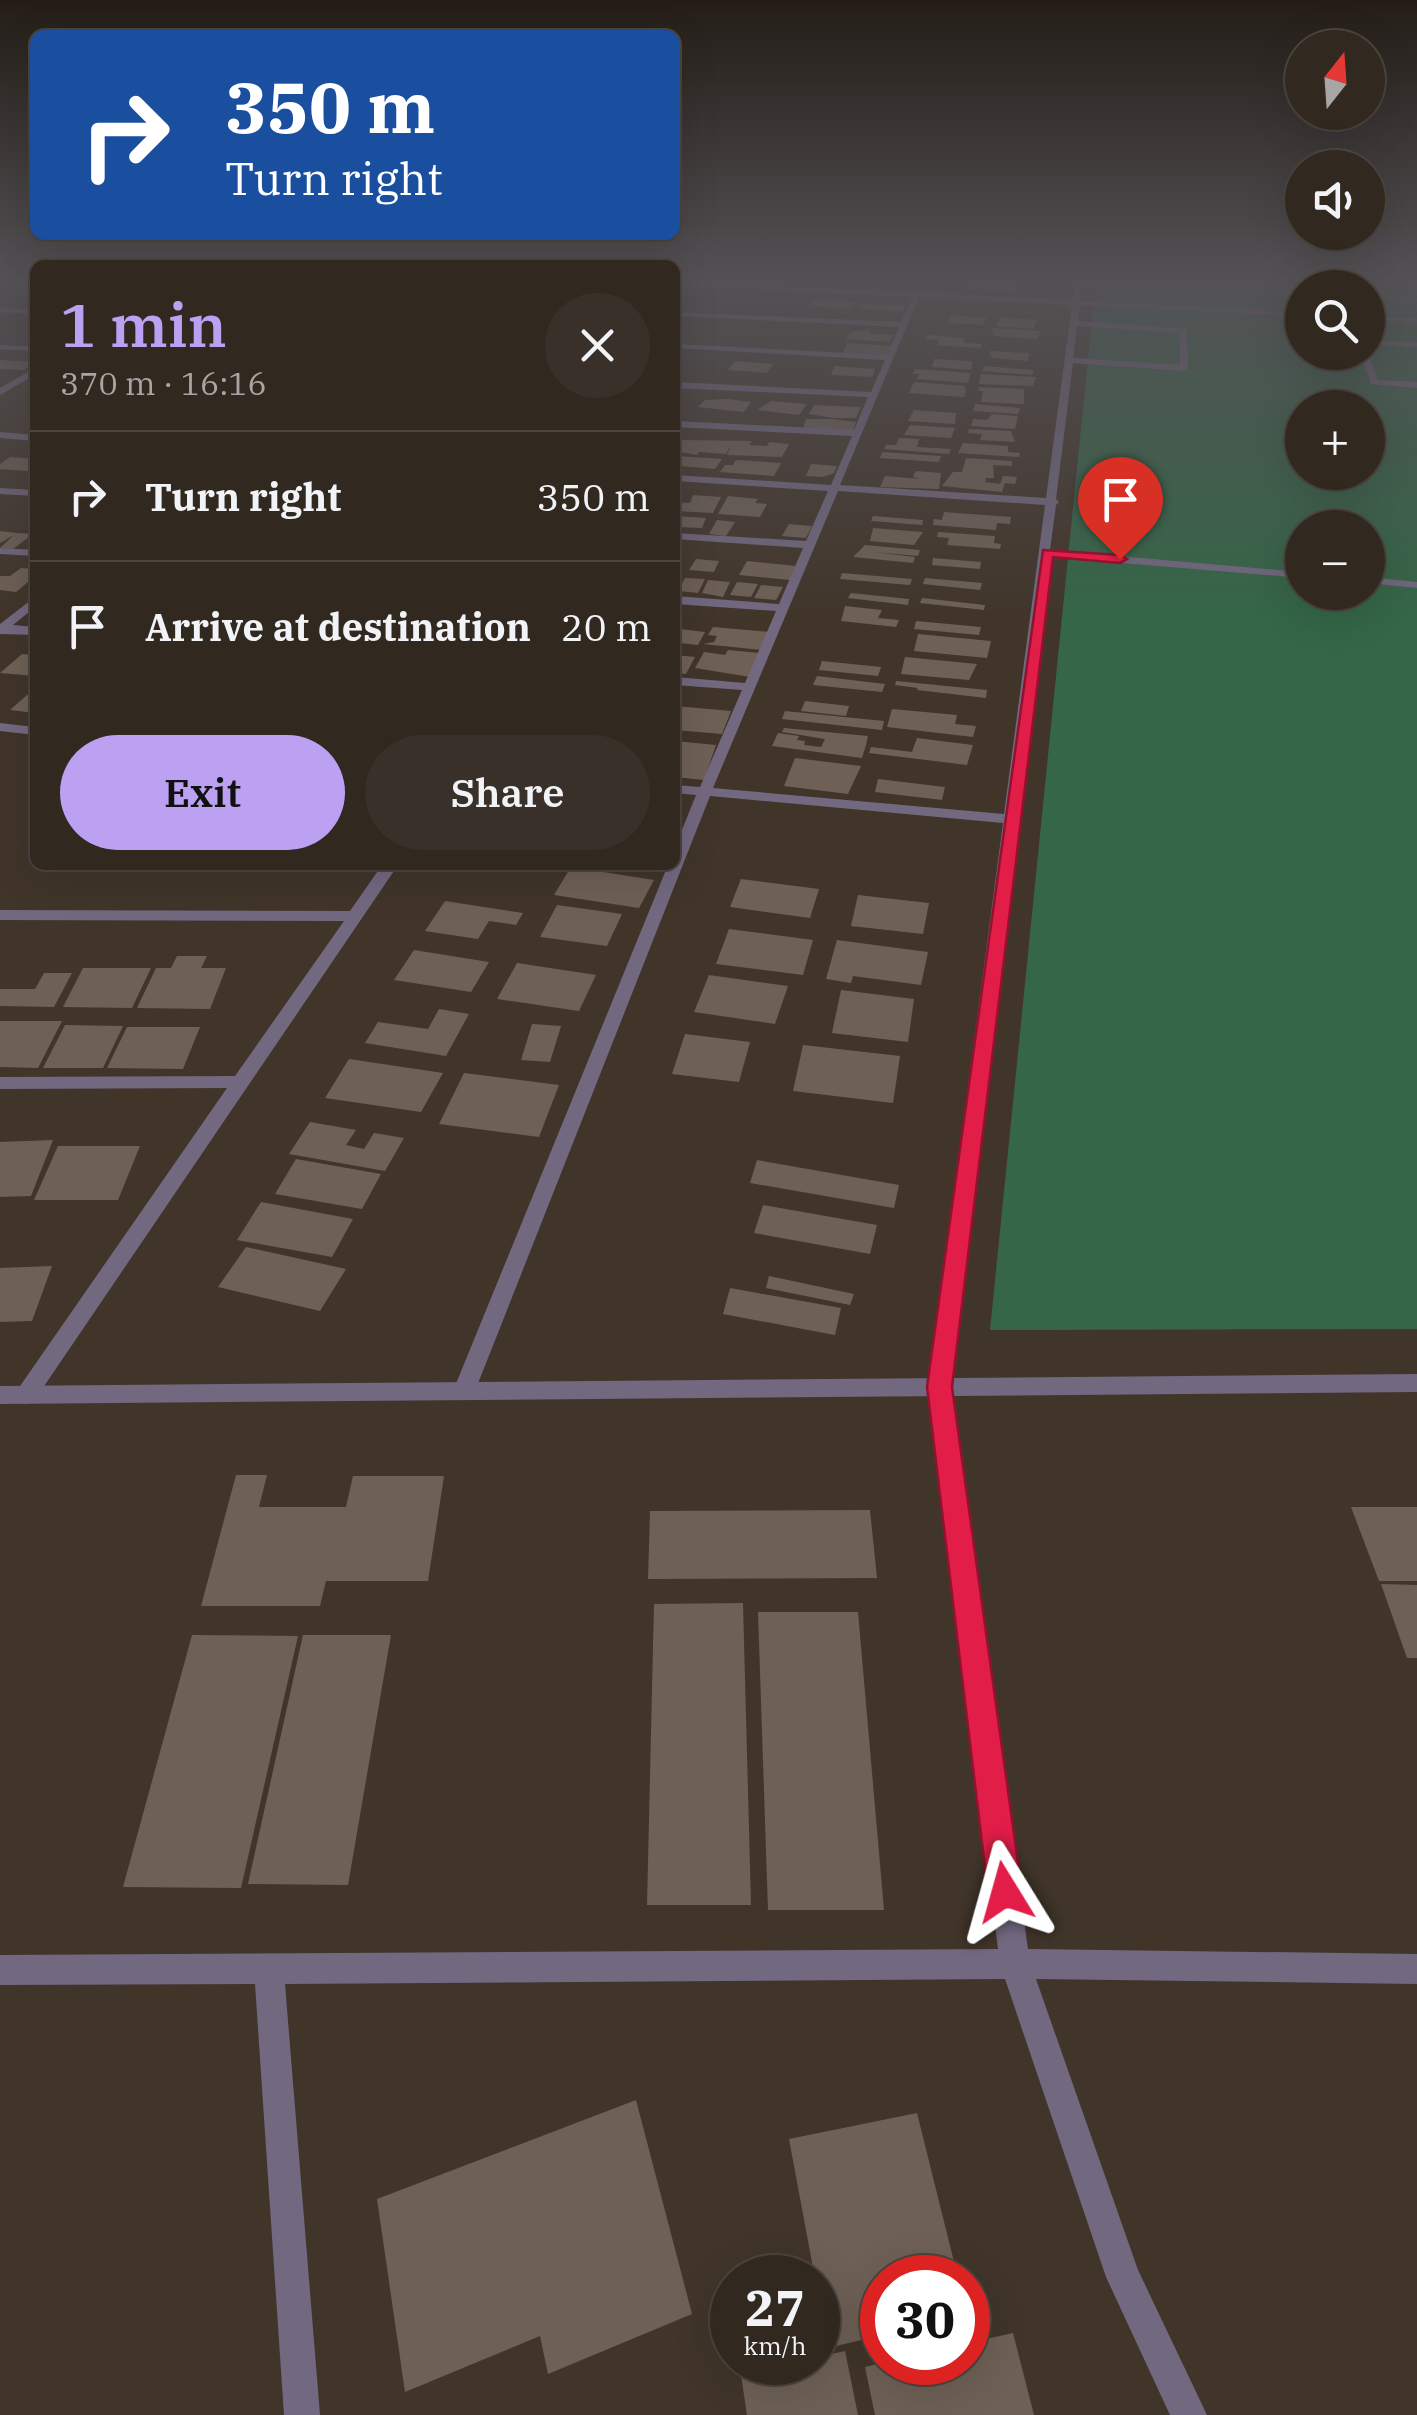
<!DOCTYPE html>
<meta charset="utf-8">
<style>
:root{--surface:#312820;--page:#393029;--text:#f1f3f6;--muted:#a8a6a5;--line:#4c443e;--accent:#bca0f2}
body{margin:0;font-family:"IBM Plex Serif",serif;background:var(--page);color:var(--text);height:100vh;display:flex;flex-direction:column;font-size:38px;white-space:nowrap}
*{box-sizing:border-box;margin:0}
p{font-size:32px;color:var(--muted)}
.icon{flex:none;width:55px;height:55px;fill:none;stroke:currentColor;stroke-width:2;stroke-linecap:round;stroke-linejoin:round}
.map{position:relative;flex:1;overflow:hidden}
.sheet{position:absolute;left:30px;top:260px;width:650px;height:610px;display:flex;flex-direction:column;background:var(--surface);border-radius:15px;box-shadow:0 10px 40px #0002,0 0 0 2px var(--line)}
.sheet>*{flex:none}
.banner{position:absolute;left:30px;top:30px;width:650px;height:210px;border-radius:15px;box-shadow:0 10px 40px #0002,0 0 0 2px var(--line);background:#1a4fa0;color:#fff;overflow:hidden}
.needle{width:65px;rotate:17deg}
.buttons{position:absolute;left:1285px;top:30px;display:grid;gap:20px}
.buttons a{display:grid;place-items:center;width:100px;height:100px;border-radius:50%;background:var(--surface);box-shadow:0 10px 40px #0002,0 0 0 2px var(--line);font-size:50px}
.speed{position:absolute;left:710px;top:2255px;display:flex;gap:20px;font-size:50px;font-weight:700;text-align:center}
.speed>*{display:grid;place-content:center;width:130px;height:130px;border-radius:50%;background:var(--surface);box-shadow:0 10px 40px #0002,0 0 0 2px var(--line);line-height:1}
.speed small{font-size:25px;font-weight:400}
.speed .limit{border:15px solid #d22;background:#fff;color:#111}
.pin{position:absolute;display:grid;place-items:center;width:85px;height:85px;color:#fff;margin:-102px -42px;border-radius:50% 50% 50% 0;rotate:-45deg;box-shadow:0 0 10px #0007}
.pin .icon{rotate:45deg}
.me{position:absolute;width:110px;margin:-55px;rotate:352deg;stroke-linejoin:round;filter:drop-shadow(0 0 8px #0008)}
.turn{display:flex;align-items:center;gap:35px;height:210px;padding:0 30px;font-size:45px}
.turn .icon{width:130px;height:130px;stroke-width:2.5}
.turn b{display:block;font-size:70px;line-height:85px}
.round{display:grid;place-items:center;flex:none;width:105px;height:105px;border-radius:52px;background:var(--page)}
.summary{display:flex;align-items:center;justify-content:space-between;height:170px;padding:0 30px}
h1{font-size:60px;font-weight:600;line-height:75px;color:var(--accent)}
.action{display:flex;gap:20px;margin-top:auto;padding:20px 30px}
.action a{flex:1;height:115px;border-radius:60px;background:var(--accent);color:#111;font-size:40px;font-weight:600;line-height:115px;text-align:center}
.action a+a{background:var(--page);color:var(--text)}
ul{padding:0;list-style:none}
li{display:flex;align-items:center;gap:30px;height:130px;padding:0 30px;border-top:2px solid var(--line)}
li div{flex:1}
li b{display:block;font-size:38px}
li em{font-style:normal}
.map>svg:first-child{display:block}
.green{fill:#346647;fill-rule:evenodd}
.building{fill:#6e6055}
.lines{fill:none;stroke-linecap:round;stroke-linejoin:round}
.minor{fill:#726880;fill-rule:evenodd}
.tertiary{fill:#726880;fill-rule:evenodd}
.route{fill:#e11d48;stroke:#92132f;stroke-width:2.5}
</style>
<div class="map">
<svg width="1417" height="2415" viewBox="0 0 1417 2415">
<rect width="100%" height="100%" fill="#41352a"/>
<path class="green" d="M1096,280H1417V1329L990,1330ZM1302,288H1368V352H1302ZM1302,408H1368V472H1302ZM1302,528H1368V592H1302Z"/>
<g class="building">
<path d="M1002,280H1017V292L964,290L966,285L1001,284Z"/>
<path d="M812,301L835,300L857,302L851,309L809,306Z"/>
<path d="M863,303L906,305L903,312L860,309Z"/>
<path d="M951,315L987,318L983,325L947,323Z"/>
<path d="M1001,317L1037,320L1033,329L996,326Z"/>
<path d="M992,328L1041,331L1037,339L993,336Z"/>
<path d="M860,330L871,331L869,334L893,335L890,342L846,339L850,333Z"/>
<path d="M928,335L965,338L963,343L982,344L980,348L937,345L939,340L926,339Z"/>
<path d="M848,343L893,346L888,357L842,354Z"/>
<path d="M989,351L1029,353L1028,361L992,358Z"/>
<path d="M934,359L972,361V366L971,370L932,367Z"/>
<path d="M0,360L35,362V363L24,370L0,369Z"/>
<path d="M735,361L773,364L767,373L728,370Z"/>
<path d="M834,366L875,369L872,377L831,375Z"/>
<path d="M984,366L1034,370L1032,375L982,371Z"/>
<path d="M915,369L971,373L968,383L917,379L919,374H913Z"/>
<path d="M981,374L1036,377L1033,386L979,384Z"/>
<path d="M914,382L965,386L966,391L964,397L909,393Z"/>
<path d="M979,387L1024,389V404L981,402L983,391H978Z"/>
<path d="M727,399L751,402L744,412L698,407L705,400Z"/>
<path d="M771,401L807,404L799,415L757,410Z"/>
<path d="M975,404L1020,408L1018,414L973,411Z"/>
<path d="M814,405L836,406L861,407L856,418H834L809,414Z"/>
<path d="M914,410L956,413L955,424L908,421Z"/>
<path d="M992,414L1018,416L1015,429L971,426L973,419L987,420Z"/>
<path d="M806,419H832L856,422L853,431L803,429Z"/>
<path d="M910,425L955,428L951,438L904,435Z"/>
<path d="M969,429L1011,431L1015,442L980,440L982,434L968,433Z"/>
<path d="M899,438L919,439L917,447L951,449L949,454L884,449L886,445H896Z"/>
<path d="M680,440L752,441L749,445L767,446L769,442L789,444L782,457L727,455L731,445L726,454L699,452L697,455L675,451Z"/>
<path d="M963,443L1008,446V452L1020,453L1019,457L958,453Z"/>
<path d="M882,452L941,456L939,462L880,458Z"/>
<path d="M675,456L722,459L715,469L680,466L675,473Z"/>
<path d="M10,457L35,459V465L27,471L0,469V464Z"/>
<path d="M966,458L1012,461V466L993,465L994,478H986L985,482L1000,484L1003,476L1017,477L1015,484L1005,483L1002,492L942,486L953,472H962Z"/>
<path d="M736,460L781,463L774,476L720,472L725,465H733Z"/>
<path d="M811,464L837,466L834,473L823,477L806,476Z"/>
<path d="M916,471L941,473L939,489L880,487L885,476L921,479L913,477Z"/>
<path d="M693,495L721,497L713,513L675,511V502L690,503Z"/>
<path d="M728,496L758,499L755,503L767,504L760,517L718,514Z"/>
<path d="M944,512L1011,517L1010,524L997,523L996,530L933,525L934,519L942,520Z"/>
<path d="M675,516L706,518L702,528L675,527Z"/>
<path d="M873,516L923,520L922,525L871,521Z"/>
<path d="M717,520L735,522L726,536L709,534Z"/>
<path d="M789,524L812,526L806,538L782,536Z"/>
<path d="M873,528L923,532L914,545L870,541Z"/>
<path d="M0,531L17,533L33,534L13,549L0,548L14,535L0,543Z"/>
<path d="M938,532L995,536L994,543L1001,544L1000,549L947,545L949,538L937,537Z"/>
<path d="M865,545L920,550L918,556L873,552L915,557L913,563L853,557Z"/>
<path d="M933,558L981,562L980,569L932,565Z"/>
<path d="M696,559L719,561L714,572L689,570Z"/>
<path d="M747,561L796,566L790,580L739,575Z"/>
<path d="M21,568L35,569L30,576H35L16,592L0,590V576H10Z"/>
<path d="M842,573L912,579L910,585L840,579Z"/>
<path d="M685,578L705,579L698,593L678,591Z"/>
<path d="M925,578L982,583L980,590L923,584Z"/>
<path d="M708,580L730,582L723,597L702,593Z"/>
<path d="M737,582L758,584L751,597L730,595Z"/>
<path d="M761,585L783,587L776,600L754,598Z"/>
<path d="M851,593L909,599L908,605L848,598Z"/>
<path d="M922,598L985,605L984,610L920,603Z"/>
<path d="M845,606L882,610L878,618L899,620L896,627L841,621Z"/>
<path d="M916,621L981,627L979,635L914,629Z"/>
<path d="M713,627L770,632L762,650L703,644L714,642L717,636L708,635Z"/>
<path d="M680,629L705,632L698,645L679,643L681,639L675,638Z"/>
<path d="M918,634L991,641L987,658L914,651Z"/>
<path d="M728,650L760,653L750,677L695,668L704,652L725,655Z"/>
<path d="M22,654L35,655V676L0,673Z"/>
<path d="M675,655L695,657L686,674L675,673Z"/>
<path d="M905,657L977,664L969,680L901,674Z"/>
<path d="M822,661L881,667L878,676L819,670Z"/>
<path d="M817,676L885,684L882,692L813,685Z"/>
<path d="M896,681L987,690L986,698L917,690L918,688L895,685Z"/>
<path d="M35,688V713L10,710Z"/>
<path d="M805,701L849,706L846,716L801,711Z"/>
<path d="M675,706L731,711L722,734L675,730Z"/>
<path d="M892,709L957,715L955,724L976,726L973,737L887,727Z"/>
<path d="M785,711L884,721L882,730L782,719Z"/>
<path d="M784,728L868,736L866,745L862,758L772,746L778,733L799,736L797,740L805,741L804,745L821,747L825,739L782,732Z"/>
<path d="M917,738L973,745L967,765L869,753L871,747L912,752Z"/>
<path d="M675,741L716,745L704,780L675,777Z"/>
<path d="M795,758L861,766L848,794L784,786Z"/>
<path d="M878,779L945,787L942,800L875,792Z"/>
<path d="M571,867L654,880L639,908L554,895Z"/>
<path d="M741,879L819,889L810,918L730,907Z"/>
<path d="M858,895L929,903L923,934L851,926Z"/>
<path d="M445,901L523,913L516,925L489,921L478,939L425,931Z"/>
<path d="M557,905L622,914L607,946L540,937Z"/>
<path d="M729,929L813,940L803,975L716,964Z"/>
<path d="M837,940L928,952L921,985L853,976L851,983L826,979Z"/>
<path d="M414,950L489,962L471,992L394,980Z"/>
<path d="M177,956H207L201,968H226L210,1009L137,1008L156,968H171Z"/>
<path d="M517,963L596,975L579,1011L497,999Z"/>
<path d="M83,968H151L132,1008L63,1007Z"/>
<path d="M44,973H72L54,1007L0,1006V989H35Z"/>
<path d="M709,975L788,986L775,1024L694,1012Z"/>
<path d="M841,990L914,999L908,1042L832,1033Z"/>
<path d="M439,1009L469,1014L446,1056L365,1043L378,1022L428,1029Z"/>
<path d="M0,1021H62L38,1068L0,1067Z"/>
<path d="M532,1024L561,1026L550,1062L521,1060Z"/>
<path d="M65,1025L123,1026L103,1068H43Z"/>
<path d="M127,1027H200L183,1069L107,1068Z"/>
<path d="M685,1034L750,1042L739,1082L672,1074Z"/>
<path d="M803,1045L900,1056L893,1103L793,1091Z"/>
<path d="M349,1059L443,1073L421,1112L325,1098Z"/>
<path d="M464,1073L559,1085L539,1137L439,1124Z"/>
<path d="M310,1122L356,1130L346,1145L364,1149L374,1133L404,1138L385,1171L289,1154Z"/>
<path d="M53,1140L31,1196L0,1197V1142Z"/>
<path d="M58,1146H140L118,1200H34Z"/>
<path d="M296,1159L381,1174L362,1209L275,1194Z"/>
<path d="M757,1160L899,1185L894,1208L750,1183Z"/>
<path d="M261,1202L353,1219L332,1257L237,1240Z"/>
<path d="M763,1205L877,1225L870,1254L754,1233Z"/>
<path d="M246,1247L346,1269L320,1311L218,1287Z"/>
<path d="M52,1266L32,1321L0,1322V1268Z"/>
<path d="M769,1276L854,1294L850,1305L766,1288Z"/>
<path d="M730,1288L841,1308L835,1335L723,1314Z"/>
<path d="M236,1475H267L259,1507H346L353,1476H444L428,1581H326L320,1606H201Z"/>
<path d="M1351,1507H1417V1581H1379Z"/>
<path d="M870,1510L877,1578L648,1579L650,1511Z"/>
<path d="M1381,1584L1417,1585V1658H1407Z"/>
<path d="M743,1603L751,1905H647L654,1604Z"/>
<path d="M758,1612H858L884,1910H768Z"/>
<path d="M192,1635L298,1636L241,1888L123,1887Z"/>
<path d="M303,1635H391L348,1885L248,1884Z"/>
<path d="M636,2100L692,2314L548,2374L540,2336L405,2392L377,2199Z"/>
<path d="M917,2113L958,2278H882V2335L828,2348L789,2139Z"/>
<path d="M1013,2333L1034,2415H875L865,2367L885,2362H968V2343Z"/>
<path d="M845,2351L858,2415H747L741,2375L795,2362H818V2357Z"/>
</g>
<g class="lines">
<g class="minor">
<path d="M0,280L35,281V285L0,283Z"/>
<path d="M1075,280L1302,292V296L1082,284L1080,301L1302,312V316L1080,305L1078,321L1187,329L1188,368L1184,371L1073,363L1056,499L1059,502L1056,505L1050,550L1302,572V578L1050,557L950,1387L1028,1949L1417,1954V1984L1036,1979L1138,2270L1207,2415H1170L1106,2277L1005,1979L285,1984L320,2415H284L255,1984L0,1985V1955L998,1949L928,1387L1003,823L710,796L475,1391L472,1397L464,1400L456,1397L453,1391L668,865H675V847L696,795L675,793V785L700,787L742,690L675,685V677L745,683L776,611L675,604V596L779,604L803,548L675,539V533L806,541L828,491L675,481V475L831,485L852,436L675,427V421L854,430L868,397L675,388V382L871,392L885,360L675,348V344L887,355L899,327L675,316V312L901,322L912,297L675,285V281L1073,300ZM919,297L1072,305L1046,498L840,485ZM1077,326L1180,333V365L1073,358ZM838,491L1045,505L1004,814L713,788Z"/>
<path d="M1368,295L1417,298V302L1368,299Z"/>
<path d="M0,308L35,310V314L0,312Z"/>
<path d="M1368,316L1417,319V323L1368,320Z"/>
<path d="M1368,340L1417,343V347L1368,344Z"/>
<path d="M0,345L35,347V351L0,349Z"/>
<path d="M1360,352H1368L1378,380L1417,382V388L1371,384Z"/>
<path d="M35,368V375L0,395V388Z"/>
<path d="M0,432L35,435V441L0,438Z"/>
<path d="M0,488L35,490V496L0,494Z"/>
<path d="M0,548L35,550V556L0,554Z"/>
<path d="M1368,577L1417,582V588L1368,583Z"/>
<path d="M35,597V607L13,625L35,627V635L0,634V624Z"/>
<path d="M0,723L35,727V735L0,731Z"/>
<path d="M382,865H398L34,1401L26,1404L18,1401L15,1395L18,1389L227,1088L0,1089V1077L235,1076L344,921L0,920V910L350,911Z"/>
</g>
<path class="tertiary" d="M1417,1374V1392L0,1404V1386Z"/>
</g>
<linearGradient id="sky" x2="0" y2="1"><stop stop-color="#241d17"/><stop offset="0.45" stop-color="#545155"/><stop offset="1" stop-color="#545155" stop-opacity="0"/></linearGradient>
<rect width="1417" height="618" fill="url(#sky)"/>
<path class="route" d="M1043,550L1120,555L1127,559L1120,563L1053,557L952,1387L1022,1892L1017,1904L1005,1909L993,1904L988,1892L927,1387Z"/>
</svg>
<div class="buttons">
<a><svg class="needle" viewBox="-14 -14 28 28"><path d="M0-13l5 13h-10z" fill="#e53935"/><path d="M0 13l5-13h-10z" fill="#a8a6a5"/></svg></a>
<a><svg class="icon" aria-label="sound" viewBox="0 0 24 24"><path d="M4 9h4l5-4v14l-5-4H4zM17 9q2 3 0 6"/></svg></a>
<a><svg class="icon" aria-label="search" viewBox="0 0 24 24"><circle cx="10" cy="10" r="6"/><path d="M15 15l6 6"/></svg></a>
<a>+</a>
<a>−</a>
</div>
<div class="speed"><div>27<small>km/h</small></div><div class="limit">30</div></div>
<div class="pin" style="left:1120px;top:559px;background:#d93025"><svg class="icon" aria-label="arrive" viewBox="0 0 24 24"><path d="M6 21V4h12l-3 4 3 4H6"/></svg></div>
<svg class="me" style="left:1005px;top:1892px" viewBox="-20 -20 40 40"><path d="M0-17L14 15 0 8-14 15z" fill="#e11d48" stroke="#fff" stroke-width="4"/></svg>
<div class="banner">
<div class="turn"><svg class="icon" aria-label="right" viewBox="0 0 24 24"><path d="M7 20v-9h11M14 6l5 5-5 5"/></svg><div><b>350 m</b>Turn right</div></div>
</div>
<section class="sheet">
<div class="summary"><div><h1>1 min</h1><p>370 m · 16:16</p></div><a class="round"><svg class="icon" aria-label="close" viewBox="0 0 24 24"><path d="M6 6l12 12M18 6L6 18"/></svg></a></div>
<ul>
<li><svg class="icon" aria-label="right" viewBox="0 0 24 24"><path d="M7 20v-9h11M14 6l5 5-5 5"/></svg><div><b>Turn right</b></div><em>350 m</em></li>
<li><svg class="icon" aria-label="arrive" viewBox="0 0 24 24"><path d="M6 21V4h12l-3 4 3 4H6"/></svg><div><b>Arrive at destination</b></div><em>20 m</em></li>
</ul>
<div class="action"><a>Exit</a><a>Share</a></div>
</section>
</div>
